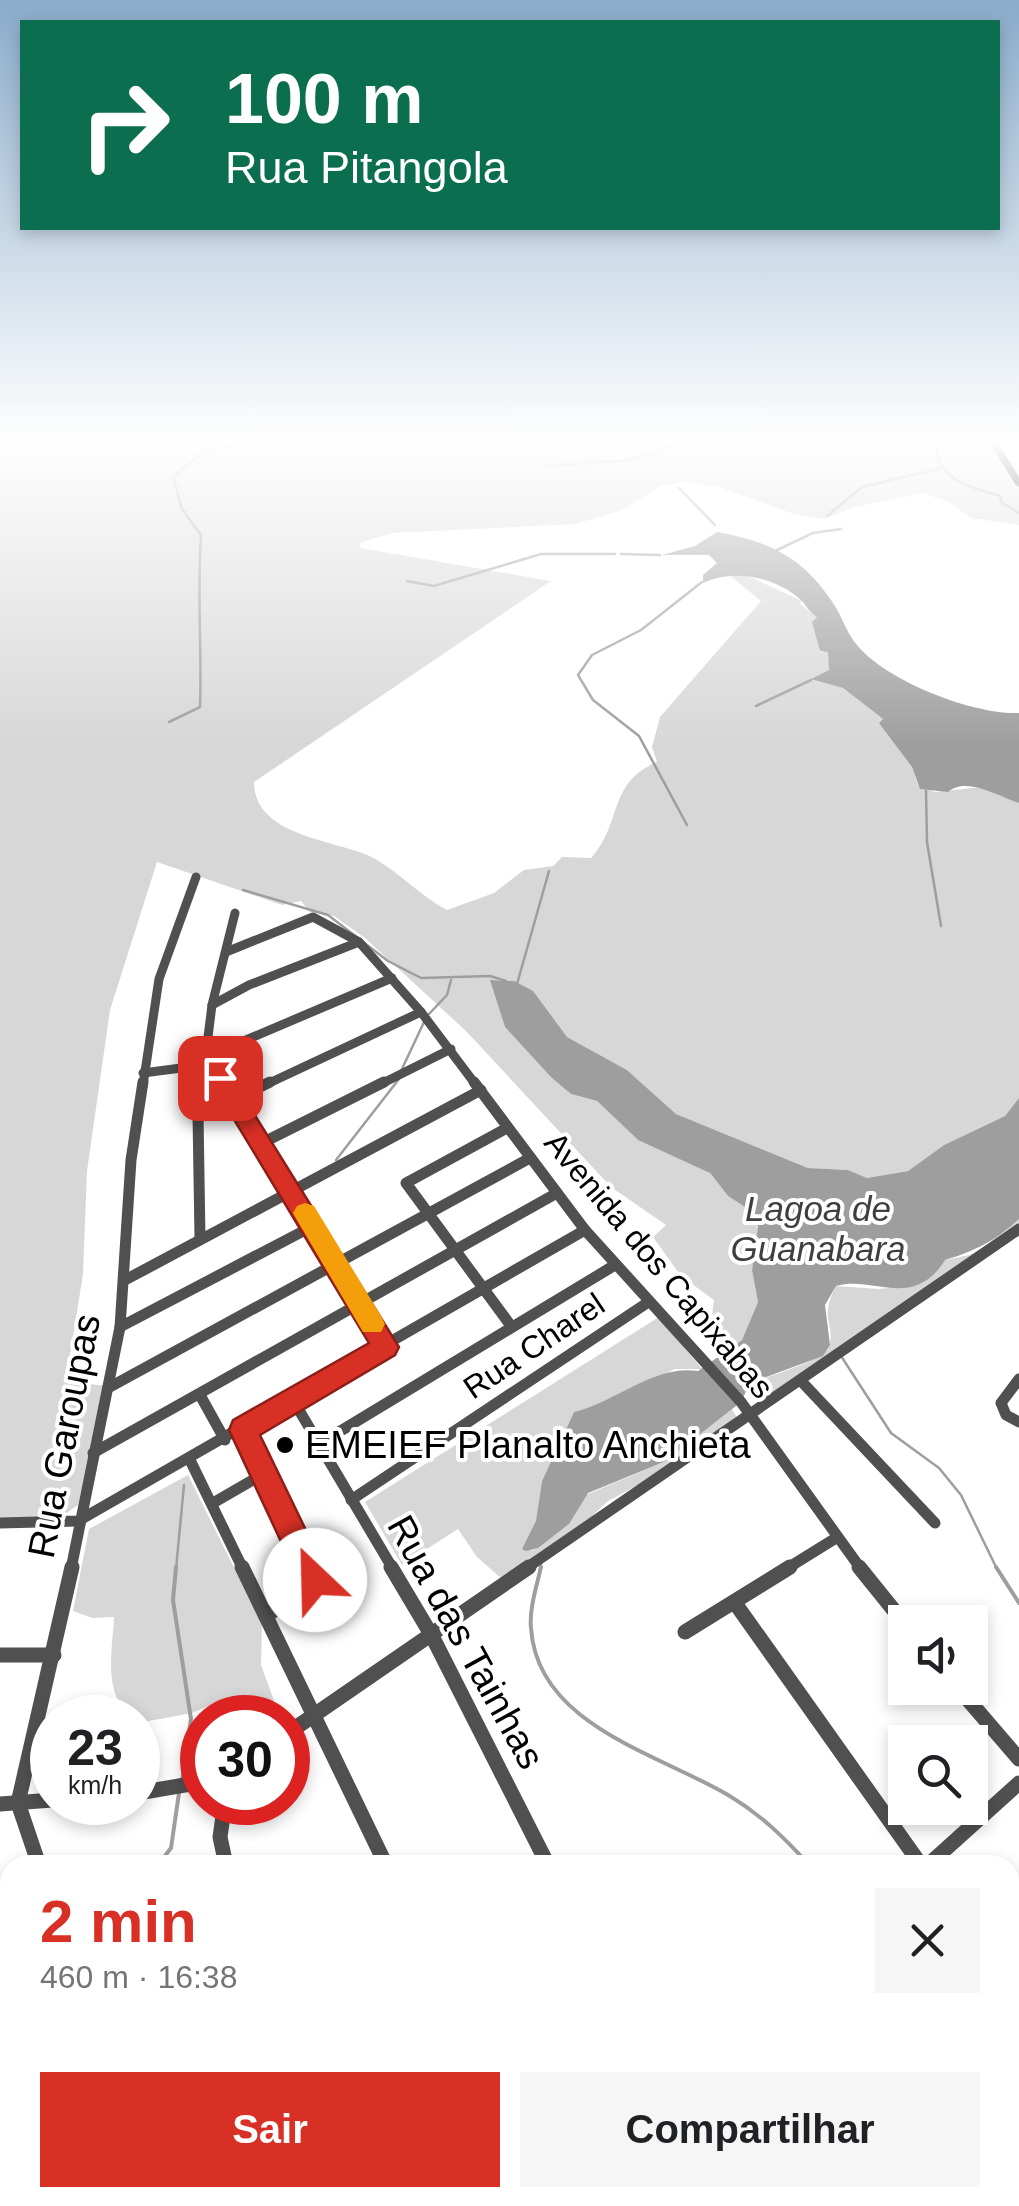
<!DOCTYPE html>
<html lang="pt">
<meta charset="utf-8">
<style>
:root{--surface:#fff;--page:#f6f6f6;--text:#202124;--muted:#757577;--accent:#d93025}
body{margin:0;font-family:Helvetica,sans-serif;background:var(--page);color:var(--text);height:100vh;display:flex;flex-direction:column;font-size:38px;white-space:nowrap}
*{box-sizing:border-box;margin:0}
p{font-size:32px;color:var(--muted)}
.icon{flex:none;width:55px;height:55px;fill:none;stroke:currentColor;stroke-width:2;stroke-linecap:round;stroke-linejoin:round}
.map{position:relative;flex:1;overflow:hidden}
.details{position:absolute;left:0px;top:1855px;width:1020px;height:352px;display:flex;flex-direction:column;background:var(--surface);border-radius:30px 30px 0 0;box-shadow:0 5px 15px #0003}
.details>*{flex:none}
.top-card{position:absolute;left:20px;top:20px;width:980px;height:210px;border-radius:0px;box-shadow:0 5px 15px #0003;background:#0b6e4f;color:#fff;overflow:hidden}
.fabs{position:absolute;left:888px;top:1605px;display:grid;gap:20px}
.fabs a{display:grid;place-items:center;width:100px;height:100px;border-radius:0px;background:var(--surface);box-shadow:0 5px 15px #0003;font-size:50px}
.speed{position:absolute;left:30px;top:1695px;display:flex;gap:20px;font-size:50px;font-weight:700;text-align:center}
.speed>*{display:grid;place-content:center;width:130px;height:130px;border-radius:50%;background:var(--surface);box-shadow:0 5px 15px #0003;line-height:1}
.speed small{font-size:25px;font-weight:400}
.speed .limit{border:15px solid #d22;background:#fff;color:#111}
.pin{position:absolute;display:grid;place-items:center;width:85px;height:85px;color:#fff;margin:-42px;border-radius:20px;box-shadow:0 5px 15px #0006}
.me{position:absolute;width:110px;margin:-55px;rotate:336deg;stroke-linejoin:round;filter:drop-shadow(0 0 8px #0008)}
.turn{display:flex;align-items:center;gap:35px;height:210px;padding:0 40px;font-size:45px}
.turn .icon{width:130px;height:130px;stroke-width:2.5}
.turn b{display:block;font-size:70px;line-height:85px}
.round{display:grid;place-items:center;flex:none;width:105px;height:105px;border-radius:0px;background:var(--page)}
.overview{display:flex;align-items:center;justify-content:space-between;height:170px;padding:0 40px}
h1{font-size:60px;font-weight:600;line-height:75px;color:var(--accent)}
.button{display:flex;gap:20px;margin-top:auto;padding:20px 40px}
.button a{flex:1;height:115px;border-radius:0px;background:var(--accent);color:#fff;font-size:40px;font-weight:600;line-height:115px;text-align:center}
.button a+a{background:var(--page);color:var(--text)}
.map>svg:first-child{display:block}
.green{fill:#d7d7d7}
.water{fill:#9e9e9e}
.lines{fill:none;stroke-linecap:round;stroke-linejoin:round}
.stream-far1{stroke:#9e9e9e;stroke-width:2.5}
.stream{stroke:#9e9e9e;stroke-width:4}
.primary-casing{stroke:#dbdbdb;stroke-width:5}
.minor-far2{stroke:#505050;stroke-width:9}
.minor-far1{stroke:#505050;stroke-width:11}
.minor{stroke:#505050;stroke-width:15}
.primary{fill:#000;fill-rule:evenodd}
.route{fill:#d93025;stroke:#8d1f18;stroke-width:2.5}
.slow{fill:#f59e0b}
.poi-dot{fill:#000;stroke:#fff;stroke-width:4}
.labels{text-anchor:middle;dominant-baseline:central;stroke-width:8;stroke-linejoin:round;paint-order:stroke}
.street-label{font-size:32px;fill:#000;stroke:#fff}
.water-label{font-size:35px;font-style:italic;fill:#3f3f3f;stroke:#fff}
.near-street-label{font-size:38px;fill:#000;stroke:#fff}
.near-poi-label{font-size:38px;fill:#000;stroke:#fff;text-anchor:start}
</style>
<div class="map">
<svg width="1019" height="2206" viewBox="0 0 1019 2206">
<rect width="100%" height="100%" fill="#fff"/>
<g class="green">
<path d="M0,437H984L1019,488V525L971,518L949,502L922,493L855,507L824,519L794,514L719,487L685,482L661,486L622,510L575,524L392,533L359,543L361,548L551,581L254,782C254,840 346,840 377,860C402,875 422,897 447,910L494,893L524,870L553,866L562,857L591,858C623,823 607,783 657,762L652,747L660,717L761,601L727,573L746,575L802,601L800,604L817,617L820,652L828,651L830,669L819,680L843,688L883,719L880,723L912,767L918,785L935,792L982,787L1019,803V1098L1005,1116L944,1145L908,1171L867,1178L848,1170L808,1168L676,1114L627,1070L567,1037L509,980H491L505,1027L571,1094L597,1101L638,1140L708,1171L728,1196L748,1209L758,1229L752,1270L758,1302L742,1340L722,1354L707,1333L716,1323L712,1315L714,1300L681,1276L653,1237L666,1225L611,1187L467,1032L365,938L334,916L310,912L301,901L282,905L157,862L110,1010L87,1171L83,1274L66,1381L106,1386L78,1505L58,1519L0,1520Z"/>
<path d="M1019,1219V1228L759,1402L750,1390V1382C765,1378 825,1360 829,1347C836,1323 818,1320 836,1286L879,1289L915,1285L945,1260L970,1255L1000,1237Z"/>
<path d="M659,1317L702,1369H675L598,1407L574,1412L542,1481L532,1551L569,1524L581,1497L666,1461L732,1409L737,1418L664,1471L608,1501L586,1522L502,1579L477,1557L458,1529L402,1565L365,1502Z"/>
<path d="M188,1475L262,1624L261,1665L276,1706L274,1717H226L215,1703L192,1713L138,1723V1718C100,1703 113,1647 114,1617L92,1618L73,1611L89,1529Z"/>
</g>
<g class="water">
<path d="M717,532C773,542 805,559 835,606C842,617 846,630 853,640C880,679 972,715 1019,713V803C998,796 966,776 948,792L920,789L912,767L879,723L883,719L843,688L811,679L829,670L828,652L820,651L812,622L817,617C809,612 805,604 802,601C776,577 735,568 703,583V575L717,563L709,555H662L695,546Z"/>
<path d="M490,980L514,981L533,991L567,1037L627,1070L676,1114L808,1168L848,1170L867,1178L908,1171L944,1145L1005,1116L1019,1098V1219C996,1241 974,1251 945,1260C913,1311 873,1275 836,1286L825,1305L830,1345L823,1356L750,1383L741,1402L666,1461L588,1493L569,1524L538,1548L526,1551L522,1549L536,1521L542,1481L574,1412C616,1402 655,1364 698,1371L742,1340L758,1302L752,1270L758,1227L748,1209L728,1196L710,1173L638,1140L597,1101L571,1094L551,1077L505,1027Z"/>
</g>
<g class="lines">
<g class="stream-far1">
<path d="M942,437L936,452C944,483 973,488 1000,496L1001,502L1019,513"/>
<path d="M547,466L630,460L699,437"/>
<path d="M679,488L715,525"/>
<path d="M827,516L862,487L941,468"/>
<path d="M777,550L813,533L841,529"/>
<path d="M621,554L660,555"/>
<path d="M407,581L434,586L541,554H615"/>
<path d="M756,706L811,680"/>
<path d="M169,722L200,707C202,649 197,593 201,535L182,509L173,477L202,453L265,437"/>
<path d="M926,791L927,842L941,926"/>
<path d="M687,825L639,736L593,700L578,675L592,655L641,630L702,582"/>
<path d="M243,890L328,915L388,961L421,978L490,976L506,981"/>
<path d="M517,984L549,871"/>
<path d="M429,1014L447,995L451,980"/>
<path d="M401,1071L425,1020"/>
<path d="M336,1160L399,1079"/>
<path d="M841,1356L891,1433L939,1468L961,1495L997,1569"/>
<path d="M176,1569L184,1485"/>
<path d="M540,1569L541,1564"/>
</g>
<g class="stream">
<path d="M176,1567L173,1600L191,1719L182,1781"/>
<path d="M541,1567C537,1585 529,1609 531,1628C537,1725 659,1754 728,1795C760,1814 784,1837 809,1865"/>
<path d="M996,1567L1019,1603"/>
<path d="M158,1865L171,1848L179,1793"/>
<path d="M31,2206L33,2198"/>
</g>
<g class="primary-casing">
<path id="primary" d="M986,437H994L1019,477V487L1015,484Z"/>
</g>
<g class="minor-far2">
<path d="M226,952L313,917L359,942L421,1012L476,1085"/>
<path d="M212,1005L249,985L359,942"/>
<path d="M143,1073L204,1065"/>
<path d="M143,1085L159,979L196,877"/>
<path d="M202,1085L212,1005L235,913"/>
<path d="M223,1085L206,1057L392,978"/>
<path d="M265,1085L421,1012"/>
<path d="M379,1085L451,1049"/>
</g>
<g class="minor-far1">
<path d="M222,1082L386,1347"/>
<path d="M474,1082L585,1230L741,1402L861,1569"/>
<path d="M235,1099L270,1082"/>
<path d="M507,1128L406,1183L511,1326"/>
<path d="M262,1143L384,1082"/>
<path d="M200,1239L198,1114L202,1082"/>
<path d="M127,1279L481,1090"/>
<path d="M120,1327L313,1226"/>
<path d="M1019,1379L1001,1403L1006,1415L1019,1422"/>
<path d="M802,1382L935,1523"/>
<path d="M108,1388L530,1158"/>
<path d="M200,1395L225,1440"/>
<path d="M293,1400L393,1569"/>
<path d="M243,1430L310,1569"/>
<path d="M319,1444L615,1265"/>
<path d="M93,1453L557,1193"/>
<path d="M190,1460L243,1569"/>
<path d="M351,1500L647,1303"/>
<path d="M213,1503L265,1473"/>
<path d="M0,1523L78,1521L585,1230"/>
<path d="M71,1569L120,1327L131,1160L143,1082"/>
<path d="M525,1569L1019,1229"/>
<path d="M786,1569L836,1538"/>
</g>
<g class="minor">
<path d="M242,1567L386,1865"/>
<path d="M391,1567L432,1636L548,1865"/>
<path d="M859,1567L905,1624"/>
<path d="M735,1603L921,1865"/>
<path d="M266,1616L315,1580L309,1567"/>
<path d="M685,1632L790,1567"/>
<path d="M0,1655H54"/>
<path d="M958,1688L1019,1759"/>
<path d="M288,1733L529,1567"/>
<path d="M138,1793L202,1782"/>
<path d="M225,1802L220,1837L226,1865"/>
<path d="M0,1804L52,1800"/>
<path d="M39,1865L18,1803L72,1567"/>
<path d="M928,1865L1019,1783"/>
<path d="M1010,2042L1019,2035"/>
<path d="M152,2198L154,2206"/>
<path d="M352,2198L356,2206"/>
<path d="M861,2198L865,2206"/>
<path d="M496,2206L506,2198"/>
<path d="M823,2206L833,2198"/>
</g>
<use href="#primary" class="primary"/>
</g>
<linearGradient id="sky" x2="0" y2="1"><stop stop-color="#8aabca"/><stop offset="0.59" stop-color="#fff"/><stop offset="1" stop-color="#fff" stop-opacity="0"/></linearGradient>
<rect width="1019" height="746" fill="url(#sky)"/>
<path class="route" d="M220,1070L228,1072L399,1347L395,1355L260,1435L330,1580L326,1591L315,1595L304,1591L229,1430L233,1420L369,1343L209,1078Z"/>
<path class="slow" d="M305,1203L314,1206L381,1316L385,1324L381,1332H363L297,1220L293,1213L297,1206Z"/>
<circle class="poi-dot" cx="285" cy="1445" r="10"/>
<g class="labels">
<g class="street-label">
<text transform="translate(659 1265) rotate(50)">Avenida dos Capixabas</text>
<text transform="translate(534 1346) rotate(-34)">Rua Charel</text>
</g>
<g class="water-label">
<text x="818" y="1208">Lagoa de<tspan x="818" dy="40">Guanabara</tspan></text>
</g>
<g class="near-street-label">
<text transform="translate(64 1436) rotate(-79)">Rua Garoupas</text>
<text transform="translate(466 1642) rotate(61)">Rua das Tainhas</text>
</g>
<g class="near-poi-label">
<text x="305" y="1445">EMEIEF Planalto Anchieta</text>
</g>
</g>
</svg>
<div class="fabs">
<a><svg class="icon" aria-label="sound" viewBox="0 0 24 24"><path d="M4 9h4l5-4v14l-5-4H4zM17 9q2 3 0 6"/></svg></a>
<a><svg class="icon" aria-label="search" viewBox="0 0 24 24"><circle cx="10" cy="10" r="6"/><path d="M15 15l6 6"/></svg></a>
</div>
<div class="speed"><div>23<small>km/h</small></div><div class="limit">30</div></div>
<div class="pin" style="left:220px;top:1078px;background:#d93025"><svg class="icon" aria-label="arrive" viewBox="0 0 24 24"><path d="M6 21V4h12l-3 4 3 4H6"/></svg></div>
<svg class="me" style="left:315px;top:1580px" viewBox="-20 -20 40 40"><circle r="19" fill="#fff"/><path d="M0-13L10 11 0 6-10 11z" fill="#d93025"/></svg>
<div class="top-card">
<div class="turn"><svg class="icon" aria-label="right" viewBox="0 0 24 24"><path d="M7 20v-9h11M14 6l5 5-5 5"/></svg><div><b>100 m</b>Rua Pitangola</div></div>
</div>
<section class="details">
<div class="overview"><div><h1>2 min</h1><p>460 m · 16:38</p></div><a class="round"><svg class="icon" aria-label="close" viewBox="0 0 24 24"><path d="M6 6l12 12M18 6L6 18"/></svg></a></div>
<div class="button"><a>Sair</a><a>Compartilhar</a></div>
</section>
</div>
